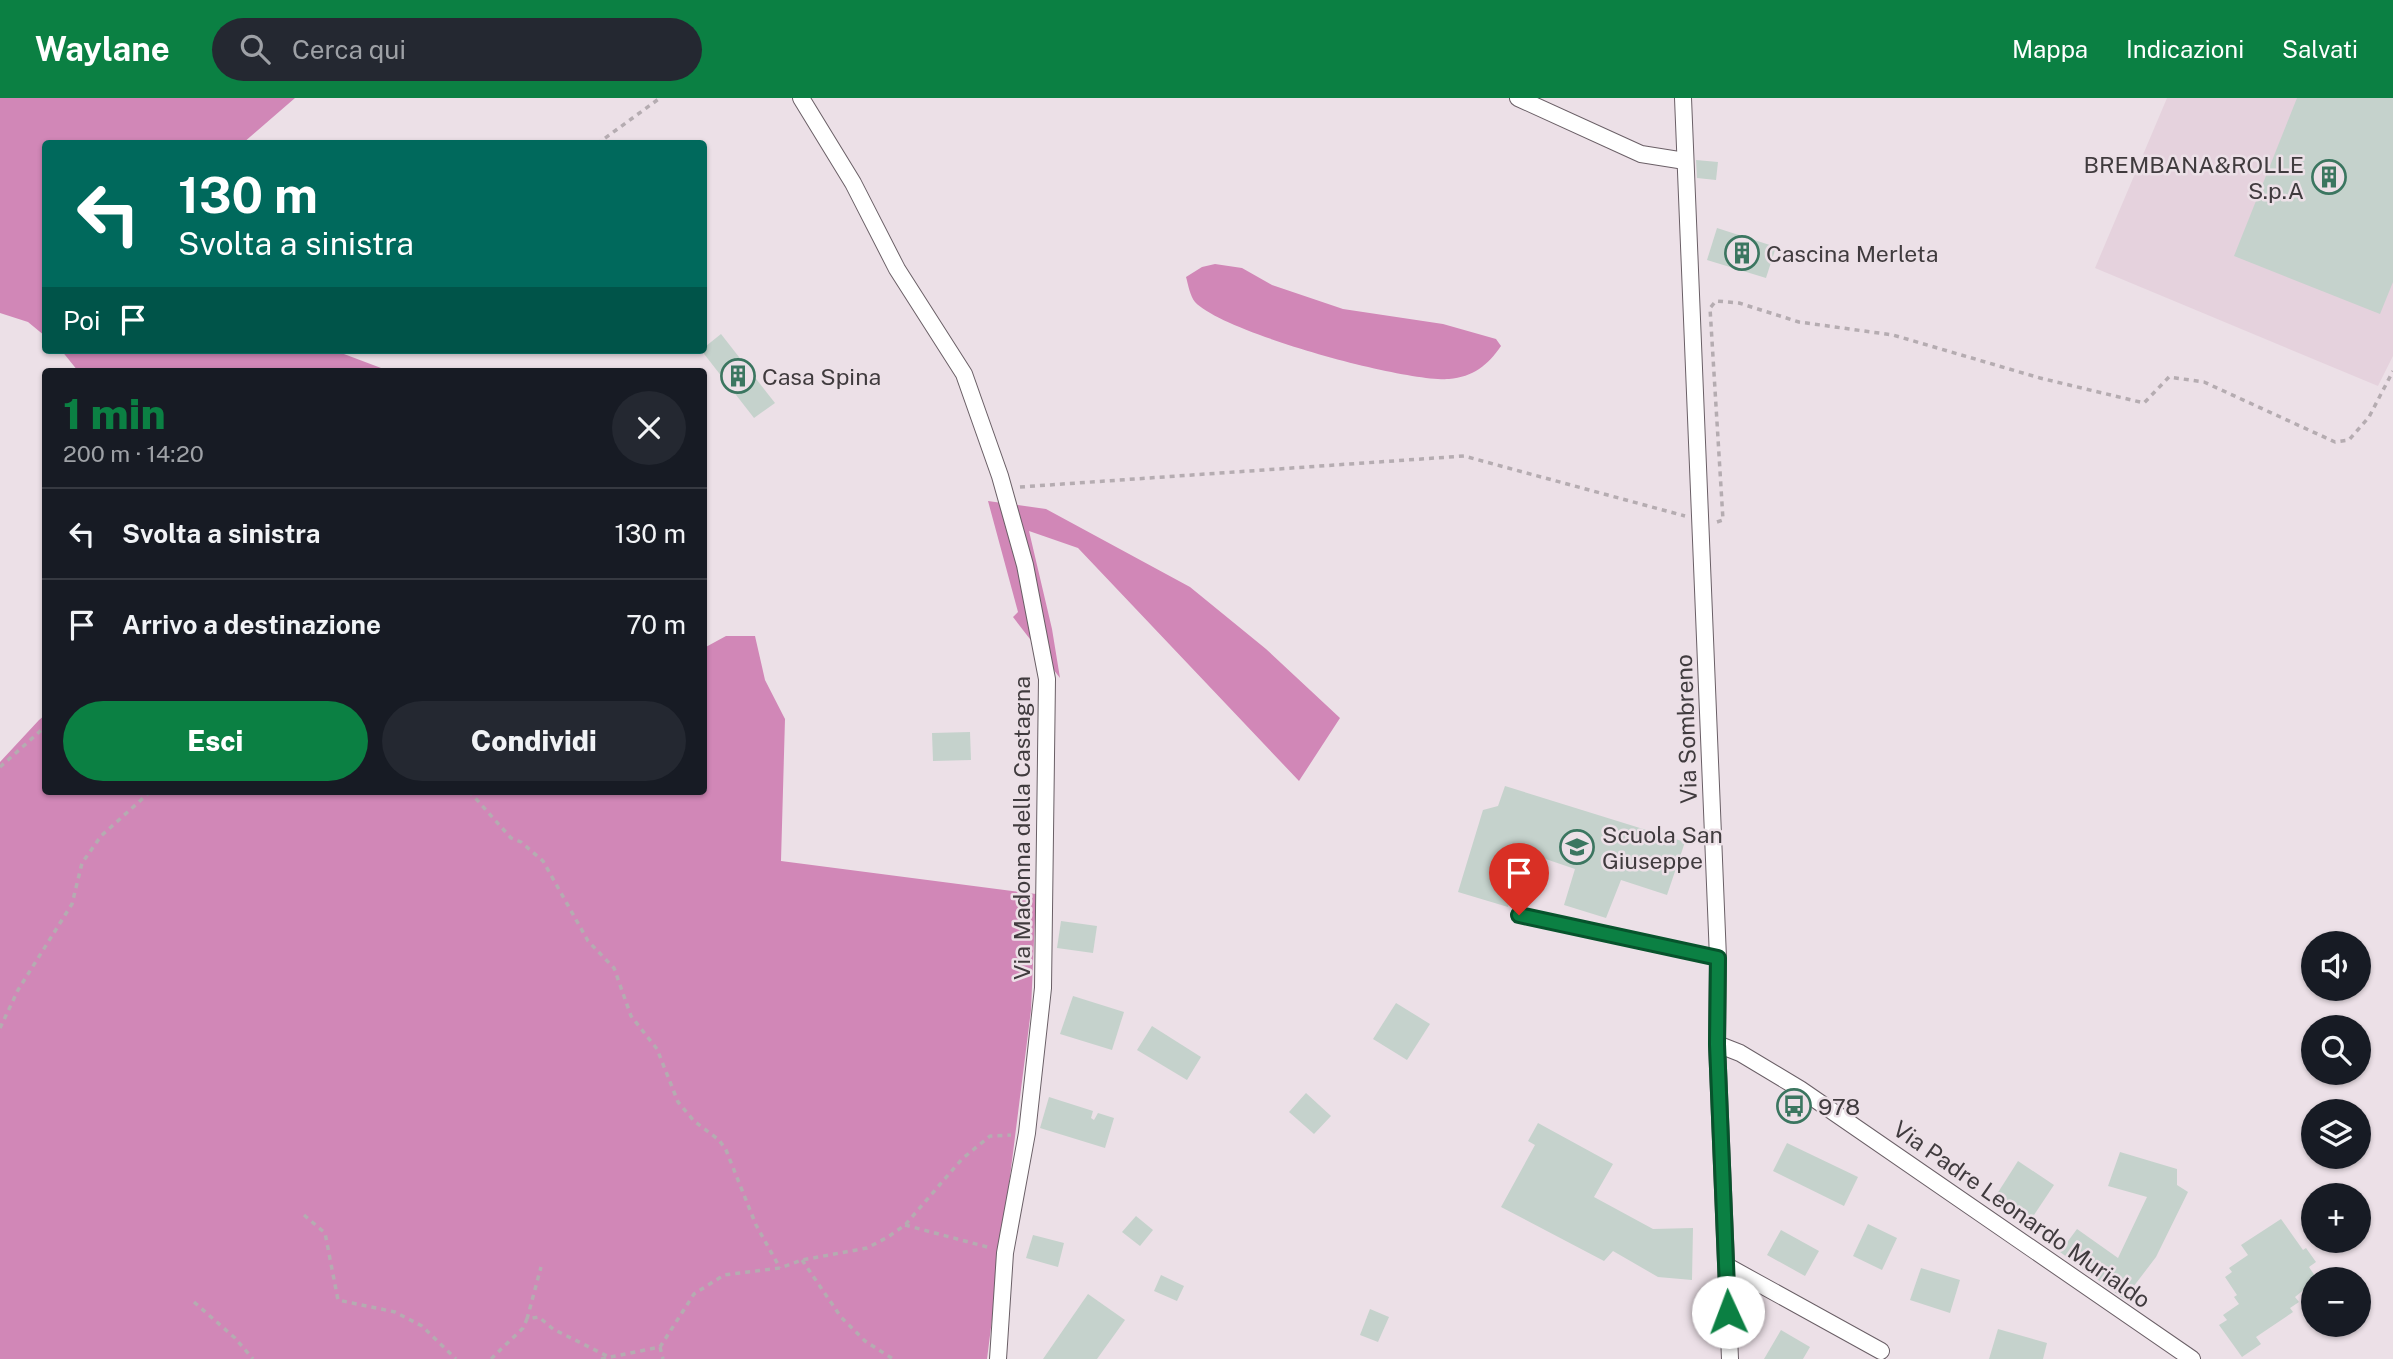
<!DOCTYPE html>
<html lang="it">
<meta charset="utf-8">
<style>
:root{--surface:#171b24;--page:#242831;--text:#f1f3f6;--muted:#9ea1a6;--line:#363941;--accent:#0b8043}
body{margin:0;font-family:"Public Sans",sans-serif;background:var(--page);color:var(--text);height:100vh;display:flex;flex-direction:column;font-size:26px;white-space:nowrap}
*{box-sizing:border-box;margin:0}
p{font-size:23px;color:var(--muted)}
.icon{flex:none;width:38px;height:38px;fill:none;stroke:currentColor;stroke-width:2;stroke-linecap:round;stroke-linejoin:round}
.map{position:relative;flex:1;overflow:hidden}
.sheet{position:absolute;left:42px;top:270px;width:665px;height:427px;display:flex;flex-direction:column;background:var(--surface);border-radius:7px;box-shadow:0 2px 5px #0004}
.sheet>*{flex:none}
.banner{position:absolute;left:42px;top:42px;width:665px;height:214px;border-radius:7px;box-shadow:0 2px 5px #0004;background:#00695c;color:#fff;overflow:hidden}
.tools{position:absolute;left:2301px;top:833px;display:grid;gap:14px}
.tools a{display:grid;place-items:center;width:70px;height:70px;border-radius:50%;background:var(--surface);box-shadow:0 2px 5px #0004;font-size:35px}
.pin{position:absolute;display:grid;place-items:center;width:60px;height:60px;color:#fff;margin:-72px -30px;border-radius:50% 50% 50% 0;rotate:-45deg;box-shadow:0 0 7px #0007}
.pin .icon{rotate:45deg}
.me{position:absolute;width:77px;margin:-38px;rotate:358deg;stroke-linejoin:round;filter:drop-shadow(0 0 5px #0008)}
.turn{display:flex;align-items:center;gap:24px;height:147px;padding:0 21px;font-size:32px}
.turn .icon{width:91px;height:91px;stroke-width:2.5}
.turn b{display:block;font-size:49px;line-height:60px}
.then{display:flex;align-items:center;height:66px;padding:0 21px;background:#0003;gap:14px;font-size:26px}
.round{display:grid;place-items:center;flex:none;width:74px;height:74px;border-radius:37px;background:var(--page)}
.headline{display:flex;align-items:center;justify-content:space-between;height:119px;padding:0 21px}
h1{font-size:42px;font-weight:800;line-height:52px;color:var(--accent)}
.action{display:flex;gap:14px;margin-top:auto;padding:14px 21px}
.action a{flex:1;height:80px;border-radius:42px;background:var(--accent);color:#fff;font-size:28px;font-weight:800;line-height:80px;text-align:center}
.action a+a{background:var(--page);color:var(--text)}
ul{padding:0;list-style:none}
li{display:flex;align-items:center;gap:21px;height:91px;padding:0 21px;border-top:2px solid var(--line)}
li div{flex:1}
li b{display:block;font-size:26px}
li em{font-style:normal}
header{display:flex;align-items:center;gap:42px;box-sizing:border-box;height:98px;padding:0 35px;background:var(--accent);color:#fff}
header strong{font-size:33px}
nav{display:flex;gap:38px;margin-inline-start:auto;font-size:24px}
.search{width:490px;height:63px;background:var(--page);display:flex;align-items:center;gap:18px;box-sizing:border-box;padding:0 24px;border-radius:38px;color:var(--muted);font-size:26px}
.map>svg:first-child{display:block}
.built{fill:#e5d2dd}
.forest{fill:#d187b7}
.building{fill:#c5d2cc}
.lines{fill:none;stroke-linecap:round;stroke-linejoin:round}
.lane-casing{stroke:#6a5f66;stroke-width:10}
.street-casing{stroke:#6a5f66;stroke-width:18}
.path{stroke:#b5acb1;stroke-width:3.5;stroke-dasharray:5 5;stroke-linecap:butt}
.lane{stroke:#fff;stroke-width:8}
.street{stroke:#fff;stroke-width:16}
.route-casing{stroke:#07532c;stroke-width:18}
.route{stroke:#0b8043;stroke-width:12}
.labels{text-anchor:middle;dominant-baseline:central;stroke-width:5;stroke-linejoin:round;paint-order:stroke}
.poi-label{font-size:23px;fill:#403b3e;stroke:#ece0e7;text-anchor:start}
.street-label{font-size:23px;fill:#403b3e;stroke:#ece0e7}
</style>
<header>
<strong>Waylane</strong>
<div class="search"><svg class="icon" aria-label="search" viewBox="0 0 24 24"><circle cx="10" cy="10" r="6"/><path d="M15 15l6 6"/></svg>Cerca qui</div>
<nav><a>Mappa</a><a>Indicazioni</a><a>Salvati</a></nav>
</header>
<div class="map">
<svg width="2393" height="1261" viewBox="0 0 2393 1261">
<rect width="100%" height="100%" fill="#ece0e7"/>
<path class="built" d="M2167,0H2393V258L2378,288L2095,170Z"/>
<g class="forest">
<path d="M0,0H295L243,45L46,46L45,238L28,224L0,215Z"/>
<path d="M1215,166L1242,170L1272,187L1343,211L1443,226L1496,241L1501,248C1488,267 1473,279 1449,281C1404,284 1224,235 1195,204C1190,198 1188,186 1186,179L1202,169Z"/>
<path d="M61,252L336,253L389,273H78Z"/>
<path d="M988,403L1046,411L1190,489L1266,551L1340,620L1299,683L1078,450L1029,433L1052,531L1060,580L1013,519L1018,514Z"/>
<path d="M726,538H755L765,582L785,621L781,763L1036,796L1031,912L987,1261H0V664L39,622L45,617L46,693H704V550Z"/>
</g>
<g class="building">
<path d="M2297,0H2393V184L2380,216L2234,158Z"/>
<path d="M1696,62L1718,64L1716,82L1697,80Z"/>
<path d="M1717,130L1776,149L1766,180L1707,162Z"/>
<path d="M721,236L775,305L754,320L701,252Z"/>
<path d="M970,634L971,662L933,663L932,635Z"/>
<path d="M1505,688L1685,744L1667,797L1621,782L1606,820L1564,807L1575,771L1525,754L1508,809L1458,794L1483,712L1498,708Z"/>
<path d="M1061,823L1097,828L1093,855L1057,850Z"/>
<path d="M1073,898L1124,914L1112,952L1060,936Z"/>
<path d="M1396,905L1430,926L1407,962L1373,941Z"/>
<path d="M1152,928L1201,959L1187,982L1137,952Z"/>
<path d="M1306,995L1331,1018L1314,1036L1289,1014Z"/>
<path d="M1049,999L1093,1013L1091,1020L1094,1022L1098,1015L1114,1020L1105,1050L1040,1030Z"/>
<path d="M1538,1025L1613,1066L1594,1099L1653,1131L1693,1130L1692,1182L1658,1179L1613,1153L1604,1163L1501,1109L1535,1047L1528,1043Z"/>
<path d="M1787,1045L1858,1079L1844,1108L1773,1073Z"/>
<path d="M2120,1054L2177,1071V1087L2188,1094L2156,1159L2124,1201L2060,1154L2077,1131L2118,1160L2147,1099L2108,1088Z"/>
<path d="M2018,1063L2054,1087L2032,1120L1997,1096Z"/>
<path d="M1136,1118L1153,1132L1140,1148L1122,1134Z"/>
<path d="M2281,1121L2303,1152L2306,1150L2316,1164L2309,1169L2317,1181L2295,1199L2299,1204L2290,1210L2293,1214L2256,1239L2261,1246L2242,1259L2219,1227L2227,1222L2223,1217L2239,1206L2234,1199L2237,1197L2225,1179L2232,1174L2229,1170L2248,1157L2241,1147Z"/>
<path d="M1868,1126L1897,1140L1882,1172L1853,1158Z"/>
<path d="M1781,1132L1819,1153L1805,1178L1767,1157Z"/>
<path d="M1033,1137L1064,1145L1058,1169L1026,1160Z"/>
<path d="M1921,1170L1960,1182L1950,1215L1910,1202Z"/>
<path d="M1161,1177L1184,1188L1177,1203L1154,1193Z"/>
<path d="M1088,1196L1125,1222L1097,1261H1043Z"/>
<path d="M1370,1211L1389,1219L1378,1244L1360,1237Z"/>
<path d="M1998,1231L2047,1245L2043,1261H1989Z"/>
<path d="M1781,1232L1810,1249L1803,1261H1764Z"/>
</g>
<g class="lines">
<g class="lane-casing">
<path id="lane" d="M1519,817L1718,860"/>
</g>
<g class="street-casing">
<g id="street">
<path d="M801,0L853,85L897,171L964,276L1000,378L1025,467L1047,581L1043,890L1027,1035L1005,1155L998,1261"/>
<path d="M1518,0L1641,56L1685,63"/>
<path d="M1683,0L1718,860L1717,946L1730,1261"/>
<path d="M1717,946L1740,955L1800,991L2192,1261"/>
<path d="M1727,1168L1881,1253"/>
</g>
</g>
<g class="path">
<path d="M597,46L660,0"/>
<path d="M1020,389L1464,358L1685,418"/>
<path d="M1717,424L1723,422L1710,210L1716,203L1739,205L1799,224L1893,237L2040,280L2144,305L2169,279L2204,284L2335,344L2349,342L2369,319L2393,273"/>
<path d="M0,669L46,628"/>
<path d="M469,693L511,740L521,744L543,763L588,843L614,870L631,918L657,951L678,1004L694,1023L719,1042L726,1052L756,1127L780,1170"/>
<path d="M0,930L18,892L72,806L82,765L101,738L151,693"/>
<path d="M304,1117L325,1135L338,1202L395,1214L422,1228L456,1261"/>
<path d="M905,1127L991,1150"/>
<path d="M802,1162L841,1219L865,1243L893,1261"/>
<path d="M194,1204L235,1240L253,1261"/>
<path d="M527,1221L541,1169"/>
<path d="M660,1249L663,1261"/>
<path d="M491,1261L523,1230L527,1221L539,1219L553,1231L607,1258"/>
<path d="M601,1261L660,1249L694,1196L724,1177L780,1170L802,1162L867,1150L888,1139L905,1127L962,1061L990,1038L1011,1037"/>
</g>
<use href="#lane" class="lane"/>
<use href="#street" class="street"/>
</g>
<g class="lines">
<g class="route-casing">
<path id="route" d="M1519,817L1718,860L1717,946L1728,1214"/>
</g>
<use href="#route" class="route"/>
</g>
<defs>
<g id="building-ring" transform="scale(1.75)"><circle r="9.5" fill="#ece0e7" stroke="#3b7660" stroke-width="1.5"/><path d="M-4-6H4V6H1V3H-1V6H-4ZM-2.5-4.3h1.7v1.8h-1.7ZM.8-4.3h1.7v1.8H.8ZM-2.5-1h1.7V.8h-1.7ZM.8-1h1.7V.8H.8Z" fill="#3b7660"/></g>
<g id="school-ring" transform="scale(1.75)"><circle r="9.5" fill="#ece0e7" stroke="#3b7660" stroke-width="1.5"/><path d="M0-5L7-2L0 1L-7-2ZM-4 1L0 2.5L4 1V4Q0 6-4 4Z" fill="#3b7660"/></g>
<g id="bus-ring" transform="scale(1.75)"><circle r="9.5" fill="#ece0e7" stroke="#3b7660" stroke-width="1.5"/><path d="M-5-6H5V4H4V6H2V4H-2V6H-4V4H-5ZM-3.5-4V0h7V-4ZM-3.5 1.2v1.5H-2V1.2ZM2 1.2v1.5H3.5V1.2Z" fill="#3b7660"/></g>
</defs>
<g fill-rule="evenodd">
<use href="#building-ring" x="2329" y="79"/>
<use href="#building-ring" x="1742" y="155"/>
<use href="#building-ring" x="738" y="278"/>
<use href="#school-ring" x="1577" y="749"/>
<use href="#bus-ring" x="1794" y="1008"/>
</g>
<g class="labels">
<g class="poi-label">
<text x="2304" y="66" text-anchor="end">BREMBANA&amp;ROLLE<tspan x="2304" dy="26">S.p.A</tspan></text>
<text x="1766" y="155">Cascina Merleta</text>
<text x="762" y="278">Casa Spina</text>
<text x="1602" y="736">Scuola San<tspan x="1602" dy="26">Giuseppe</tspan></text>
<text x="1818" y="1008">978</text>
</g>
<g class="street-label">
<text transform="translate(1686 631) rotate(-92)">Via Sombreno</text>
<text transform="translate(1021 730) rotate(-90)">Via Madonna della Castagna</text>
<text transform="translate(2022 1116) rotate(35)">Via Padre Leonardo Murialdo</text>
</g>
</g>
</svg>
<div class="tools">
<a><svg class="icon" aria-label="sound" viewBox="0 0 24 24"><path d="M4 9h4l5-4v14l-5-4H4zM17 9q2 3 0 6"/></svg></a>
<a><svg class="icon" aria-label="search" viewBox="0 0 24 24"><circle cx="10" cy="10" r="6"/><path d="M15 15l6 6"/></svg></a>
<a><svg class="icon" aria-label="layers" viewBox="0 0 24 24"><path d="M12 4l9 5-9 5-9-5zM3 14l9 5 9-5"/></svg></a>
<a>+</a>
<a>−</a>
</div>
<div class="pin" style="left:1519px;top:817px;background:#d93025"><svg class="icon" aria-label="arrive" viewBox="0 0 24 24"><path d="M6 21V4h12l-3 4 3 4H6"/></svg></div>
<svg class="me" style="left:1728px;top:1214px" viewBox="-20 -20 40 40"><circle r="19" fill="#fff"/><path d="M0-13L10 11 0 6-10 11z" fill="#0b8043"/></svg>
<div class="banner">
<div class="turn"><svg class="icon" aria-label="left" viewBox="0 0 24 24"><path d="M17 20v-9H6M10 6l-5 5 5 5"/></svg><div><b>130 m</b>Svolta a sinistra</div></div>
<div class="then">Poi<svg class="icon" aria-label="arrive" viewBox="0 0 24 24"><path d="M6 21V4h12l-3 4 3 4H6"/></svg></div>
</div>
<section class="sheet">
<div class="headline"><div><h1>1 min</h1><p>200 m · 14:20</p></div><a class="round"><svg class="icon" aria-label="close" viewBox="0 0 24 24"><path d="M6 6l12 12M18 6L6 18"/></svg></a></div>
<ul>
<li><svg class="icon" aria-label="left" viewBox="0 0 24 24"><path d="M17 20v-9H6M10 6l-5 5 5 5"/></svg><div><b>Svolta a sinistra</b></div><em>130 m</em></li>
<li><svg class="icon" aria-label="arrive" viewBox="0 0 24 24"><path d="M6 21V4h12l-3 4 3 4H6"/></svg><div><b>Arrivo a destinazione</b></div><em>70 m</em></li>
</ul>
<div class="action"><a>Esci</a><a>Condividi</a></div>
</section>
</div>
